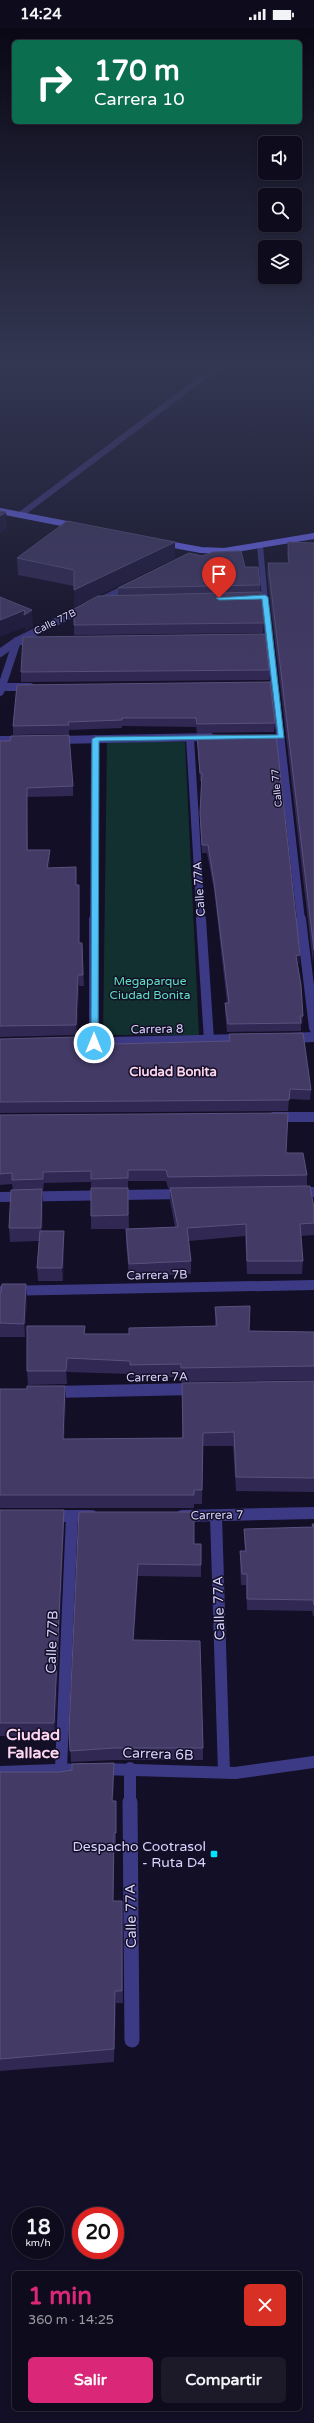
<!DOCTYPE html>
<html lang="es">
<meta charset="utf-8">
<style>
:root{--surface:#0e0b1c;--page:#1c1929;--text:#f1f3f6;--muted:#9b9ba3;--line:#2e2b3b;--accent:#db2777}
body{margin:0;font-family:"Varela Round",sans-serif;background:var(--page);color:var(--text);height:100vh;display:flex;flex-direction:column;font-size:15px;white-space:nowrap}
*{box-sizing:border-box;margin:0}
p{font-size:13px;color:var(--muted)}
.icon{flex:none;width:22px;height:22px;fill:none;stroke:currentColor;stroke-width:2;stroke-linecap:round;stroke-linejoin:round}
.map{position:relative;flex:1;overflow:hidden}
.drawer{position:absolute;left:12px;top:2243px;width:290px;height:140px;display:flex;flex-direction:column;background:var(--surface);border-radius:6px;box-shadow:0 2px 6px #0003,0 0 0 1px var(--line)}
.drawer>*{flex:none}
.top-card{position:absolute;left:12px;top:12px;width:290px;height:84px;border-radius:6px;box-shadow:0 2px 6px #0003,0 0 0 1px var(--line);background:#0b6e4f;color:#fff;overflow:hidden}
.fabs{position:absolute;left:258px;top:108px;display:grid;gap:8px}
.fabs a{display:grid;place-items:center;width:44px;height:44px;border-radius:6px;background:var(--surface);box-shadow:0 2px 6px #0003,0 0 0 1px var(--line);font-size:20px}
.speed{position:absolute;left:12px;top:2179px;display:flex;gap:8px;font-size:20px;font-weight:700;text-align:center}
.speed>*{display:grid;place-content:center;width:52px;height:52px;border-radius:50%;background:var(--surface);box-shadow:0 2px 6px #0003,0 0 0 1px var(--line);line-height:1}
.speed small{font-size:10px;font-weight:400}
.speed .limit{border:6px solid #d22;background:#fff;color:#111}
.pin{position:absolute;display:grid;place-items:center;width:34px;height:34px;color:#fff;margin:-41px -17px;border-radius:50% 50% 50% 0;rotate:-45deg;box-shadow:0 0 4px #0007}
.pin .icon{rotate:45deg}
.me{position:absolute;width:44px;margin:-22px;rotate:0deg;stroke-linejoin:round;filter:drop-shadow(0 0 3px #0008)}
.turn{display:flex;align-items:center;gap:14px;height:84px;padding:0 16px;font-size:18px}
.turn .icon{width:52px;height:52px;stroke-width:2.5}
.turn b{display:block;font-size:28px;line-height:34px}
.round{display:grid;place-items:center;flex:none;width:42px;height:42px;border-radius:6px;background:var(--page)}
.overview{display:flex;align-items:center;justify-content:space-between;height:68px;padding:0 16px}
h1{font-size:24px;font-weight:700;line-height:30px;color:var(--accent)}
.cta{display:flex;gap:8px;margin-top:auto;padding:8px 16px}
.cta a{flex:1;height:46px;border-radius:6px;background:var(--accent);color:#fff;font-size:16px;font-weight:700;line-height:46px;text-align:center}
.cta a+a{background:var(--page);color:var(--text)}
.status{display:flex;justify-content:space-between;align-items:center;height:28px;padding:0 20px;background:var(--surface);direction:ltr}
.status svg{height:11px;fill:currentColor}
.map>svg:first-child{display:block}
.green{fill:#12302f}
.lines{fill:none;stroke-linecap:round;stroke-linejoin:round}
.service-far3{stroke:#3d3a85;stroke-width:8}
.service-far2{stroke:#3d3a85;stroke-width:10}
.service-far1{stroke:#3d3a85;stroke-width:12}
.service{stroke:#3d3a85;stroke-width:15}
.minor-far3{stroke:#3d3a85;stroke-width:6}
.minor-far2{stroke:#3d3a85;stroke-width:8}
.minor-far1{stroke:#3d3a85;stroke-width:10}
.minor{stroke:#3d3a85;stroke-width:12}
.secondary{stroke:#6f6bff;stroke-width:6}
.wall{fill:#312854}
.shaded-wall{fill:#1d163a}
.building{fill:#433a66;stroke:#5a527e}
.route{fill:#4fc3f7;stroke:#337fa1}
.poi-dot{fill:#00e5ff;stroke:#130f26;stroke-width:1.5}
.labels{text-anchor:middle;dominant-baseline:central;stroke-width:3;stroke-linejoin:round;paint-order:stroke}
.far-street-label{font-size:10px;fill:#d9d4ff;stroke:#130f26}
.street-label{font-size:12px;fill:#d9d4ff;stroke:#130f26}
.park-label{font-size:12px;fill:#5fe0c0;stroke:#130f26}
.neighbourhood-label{font-size:13px;font-weight:bold;fill:#ffd6f0;stroke:#130f26}
.near-street-label{font-size:14px;fill:#d9d4ff;stroke:#130f26}
.near-poi-label{font-size:14px;fill:#d9d4ff;stroke:#130f26;text-anchor:end}
.near-neighbourhood-label{font-size:16px;font-weight:bold;fill:#ffd6f0;stroke:#130f26}
</style>
<div class="status"><b>14:24</b><svg viewBox="0 0 49 12"><path d="M0 12V9h3v3zM5 12V6h3v6zM10 12V3h3v9zM15 12V0h3v12zM26 1h20v11H26zM47 4h2v5h-2z"/></svg></div>
<div class="map">
<svg width="314" height="2395" viewBox="0 0 314 2395">
<rect width="100%" height="100%" fill="#130f26"/>
<path class="green" d="M107,714H185L199,1007H103Z"/>
<g class="lines">
<g class="service-far3">
<path d="M2,659H30"/>
<path d="M0,664L17,613H25"/>
<path d="M190,710L201,892"/>
<path d="M94,892L95,711"/>
</g>
<g class="service-far2">
<path d="M201,891L209,1012"/>
<path d="M94,1015V891"/>
</g>
<g class="service-far1">
<path d="M216,1488L224,1744"/>
<path d="M130,1740V1775"/>
<path d="M61,1741L72,1488"/>
</g>
<path class="service" d="M130,1774L132,2012"/>
<g class="minor-far3">
<path d="M20,487L218,338"/>
<path d="M260,518L266,583"/>
<path d="M78,583L129,558"/>
</g>
<g class="minor-far2">
<path d="M266,582L301,892"/>
<path d="M0,625L17,613L80,582"/>
<path d="M0,712H24"/>
<path d="M56,712L210,709"/>
</g>
<g class="minor-far1">
<path d="M301,891L314,1000"/>
<path d="M290,1010L314,1009"/>
<path d="M64,1015L242,1011"/>
<path d="M274,1089H314"/>
<path d="M298,1164H314"/>
<path d="M0,1169L184,1166"/>
<path d="M0,1263L314,1257"/>
</g>
<g class="minor">
<path d="M52,1364L194,1361"/>
<path d="M50,1488H92"/>
<path d="M182,1488L314,1485"/>
<path d="M101,1741L235,1745L314,1734"/>
<path d="M0,1744L85,1741"/>
</g>
<g class="secondary">
<path d="M0,483L77,498"/>
<path d="M163,515L201,522L224,523L314,508"/>
</g>
</g>
<g class="wall">
<path d="M175,514V530L74,579V558L18,547L17,530Z"/>
<path d="M288,514L314,919L313,935L267,546L268,535H288L287,525Z"/>
<path d="M245,539L260,557V564L264,595L263,605L74,607V597L118,567V560Z"/>
<path d="M269,642V652L21,654V644Z"/>
<path d="M17,657L275,695L274,704L197,705L196,699L122,698V700L69,702V706L13,707V698Z"/>
<path d="M197,707L300,935L297,936L303,988L302,996H301V1003L227,1004L225,984V975H227L214,862L207,825H202L200,793L202,753H200Z"/>
<path d="M0,713H10L73,758V768L27,769L28,822L50,832L49,840L79,915H82L84,958H79L77,1007L0,1009Z"/>
<path d="M229,1006L311,1062L310,1072L289,1071L288,1083L0,1085V1011L76,1017L229,1013Z"/>
<path d="M0,1087L286,1125L307,1147V1158L314,1180V1207L301,1208L303,1233L302,1246H247L245,1208L189,1213L191,1233V1246L129,1249L126,1214V1201L175,1199L170,1173V1160H168L166,1153H128L129,1201H91V1154L44,1155L43,1162H42L43,1175L42,1203H64V1216L63,1253H38L37,1240L39,1213L10,1214L9,1200L13,1162L12,1156L0,1157Z"/>
<path d="M0,1264L27,1270L25,1309H0Z"/>
<path d="M215,1279L249,1303L314,1304V1352L181,1354V1349L130,1350V1346L67,1344V1356L28,1357L27,1343L85,1298V1306H129L215,1298Z"/>
<path d="M314,1353V1464L236,1463L233,1418H203L202,1476H194V1480H0V1361H27L65,1358L66,1371L64,1411L182,1410V1355Z"/>
<path d="M0,1482L64,1496L55,1709L0,1708Z"/>
<path d="M79,1484L194,1516H201V1549L138,1548L134,1612L203,1720V1732H115L71,1734L69,1703Z"/>
<path d="M312,1496H314V1588H313L312,1583L247,1582L246,1557H241L240,1534V1523H245L244,1512V1501L312,1499Z"/>
<path d="M0,1744L114,1748L113,1773H116V1819H114L113,1873H122L123,1975H116L114,2034L0,2043Z"/>
</g>
<g class="shaded-wall">
<path d="M6,484L7,500L0,505V488Z"/>
<path d="M175,514V530L74,579V562Z"/>
<path d="M25,582H32L33,599L25,603V599L0,609V592Z"/>
<path d="M50,822V832L47,850V840Z"/>
<path d="M300,927V935L295,936L296,928Z"/>
<path d="M78,947L79,958L77,1007L76,997Z"/>
<path d="M42,1161L43,1175L42,1213L41,1200Z"/>
<path d="M64,1203V1216L63,1253L62,1240Z"/>
<path d="M26,1256L27,1270L25,1309L24,1296Z"/>
<path d="M67,1330V1356L66,1343Z"/>
<path d="M65,1358L66,1371L64,1425L63,1411Z"/>
<path d="M64,1482V1496L55,1709L54,1695Z"/>
<path d="M138,1536V1548L133,1624V1612Z"/>
<path d="M114,1735V1748L112,1786V1773Z"/>
<path d="M114,1805V1819L113,1886V1873Z"/>
<path d="M115,1963L116,1975L114,2034V2021Z"/>
</g>
<g class="building">
<path d="M0,483L6,484L0,488Z"/>
<path d="M67,493L175,514L74,562V542L17,530Z"/>
<path d="M288,514L314,515V922L268,535H289Z"/>
<path d="M241,523L245,539H258L260,557L118,560L189,525L202,528L213,524Z"/>
<path d="M261,564L264,595L74,597V581L98,568Z"/>
<path d="M0,569L32,582L24,587L25,582L0,592Z"/>
<path d="M265,606L269,642L21,644L23,609Z"/>
<path d="M270,654L275,695L197,696L196,690H122V692L68,694L69,697L13,698L17,657Z"/>
<path d="M69,707L73,758L27,760V822H50L47,840L76,839V857H79V915H82L83,947H78L76,997L0,998V713H10L11,708Z"/>
<path d="M197,707H276L300,927L296,928L301,957L303,988H300L301,995L228,996L225,975H229L214,854L208,817H202L200,785L202,745H200Z"/>
<path d="M303,1005L311,1062L290,1061L289,1072L0,1074V1011L76,1009V1017L230,1013L229,1006Z"/>
<path d="M288,1085L286,1125H303L307,1147L168,1149L166,1142H128V1150L91,1151V1143L43,1144V1151L12,1152V1145L0,1146V1087Z"/>
<path d="M310,1158L314,1180V1195L300,1196L303,1233H247L246,1196L187,1200L191,1233L129,1236L126,1201L178,1199L170,1160Z"/>
<path d="M91,1160H128V1187L91,1188Z"/>
<path d="M42,1161L41,1200H9L11,1162Z"/>
<path d="M40,1203H64L62,1240H37Z"/>
<path d="M2,1256H26L24,1296L0,1295V1264H1Z"/>
<path d="M250,1278L249,1303L314,1304V1338L181,1340V1336L130,1337V1333L67,1330L66,1343H27V1298H85L84,1306H129V1300L217,1298L215,1279Z"/>
<path d="M314,1353V1450L236,1449L234,1404L203,1405L202,1462H194V1467H0V1361H27V1358H65L63,1411L183,1410L182,1355Z"/>
<path d="M0,1482H64L54,1695H0Z"/>
<path d="M79,1484H194V1516H201V1537L138,1536L133,1612L200,1613L203,1720H114L70,1723L69,1703Z"/>
<path d="M312,1496H314V1577L313,1572L247,1571V1546H242L240,1523H246L244,1501L313,1499Z"/>
<path d="M114,1735L112,1773H116V1805H114L113,1873H122V1963H115L114,2021L0,2031V1744H59L72,1742V1736Z"/>
</g>
<linearGradient id="sky" x2="0" y2="1"><stop stop-color="#0a0815"/><stop offset="0.5" stop-color="#333752"/><stop offset="1" stop-color="#333752" stop-opacity="0"/></linearGradient>
<rect width="314" height="673" fill="url(#sky)"/>
<path class="route" d="M265,567L268,569L284,710L99,713L98,1015L91,1016L92,711L96,709L278,707L262,571L219,572L216,570Z"/>
<rect class="poi-dot" x="210" y="1822" width="8" height="8" rx="2"/>
<g class="labels">
<g class="far-street-label">
<text transform="translate(55 594) rotate(-26)">Calle 77B</text>
<text transform="translate(277 760) rotate(-96)">Calle 77</text>
</g>
<g class="street-label">
<text transform="translate(199 861) rotate(-94)">Calle 77A</text>
<text transform="translate(157 1001) rotate(-1)">Carrera 8</text>
<text transform="translate(157 1247) rotate(-1)">Carrera 7B</text>
<text transform="translate(157 1349) rotate(-1)">Carrera 7A</text>
<text transform="translate(217 1487) rotate(-1)">Carrera 7</text>
</g>
<g class="park-label">
<text x="150" y="953">Megaparque<tspan x="150" dy="14">Ciudad Bonita</tspan></text>
</g>
<g class="neighbourhood-label">
<text x="173" y="1044">Ciudad Bonita</text>
</g>
<g class="near-street-label">
<text transform="translate(219 1580) rotate(-92)">Calle 77A</text>
<text transform="translate(52 1614) rotate(-88)">Calle 77B</text>
<text transform="translate(158 1726) rotate(2)">Carrera 6B</text>
<text transform="translate(131 1888) rotate(-91)">Calle 77A</text>
</g>
<g class="near-poi-label">
<text x="206" y="1818">Despacho Cootrasol<tspan x="206" dy="16">- Ruta D4</tspan></text>
</g>
<g class="near-neighbourhood-label">
<text x="33" y="1707">Ciudad<tspan x="33" dy="18">Fallace</tspan></text>
</g>
</g>
</svg>
<div class="fabs">
<a><svg class="icon" aria-label="sound" viewBox="0 0 24 24"><path d="M4 9h4l5-4v14l-5-4H4zM17 9q2 3 0 6"/></svg></a>
<a><svg class="icon" aria-label="search" viewBox="0 0 24 24"><circle cx="10" cy="10" r="6"/><path d="M15 15l6 6"/></svg></a>
<a><svg class="icon" aria-label="layers" viewBox="0 0 24 24"><path d="M12 4l9 5-9 5-9-5zM3 14l9 5 9-5"/></svg></a>
</div>
<div class="speed"><div>18<small>km/h</small></div><div class="limit">20</div></div>
<div class="pin" style="left:219px;top:570px;background:#d93025"><svg class="icon" aria-label="arrive" viewBox="0 0 24 24"><path d="M6 21V4h12l-3 4 3 4H6"/></svg></div>
<svg class="me" style="left:94px;top:1015px" viewBox="-20 -20 40 40"><circle r="17" fill="#4fc3f7" stroke="#fff" stroke-width="3"/><path d="M0-11L8 9 0 5-8 9z" fill="#fff"/></svg>
<div class="top-card">
<div class="turn"><svg class="icon" aria-label="right" viewBox="0 0 24 24"><path d="M7 20v-9h11M14 6l5 5-5 5"/></svg><div><b>170 m</b>Carrera 10</div></div>
</div>
<section class="drawer">
<div class="overview"><div><h1>1 min</h1><p>360 m · 14:25</p></div><a class="round" style="background:#d93025;color:#fff"><svg class="icon" aria-label="close" viewBox="0 0 24 24"><path d="M6 6l12 12M18 6L6 18"/></svg></a></div>
<div class="cta"><a>Salir</a><a>Compartir</a></div>
</section>
</div>
